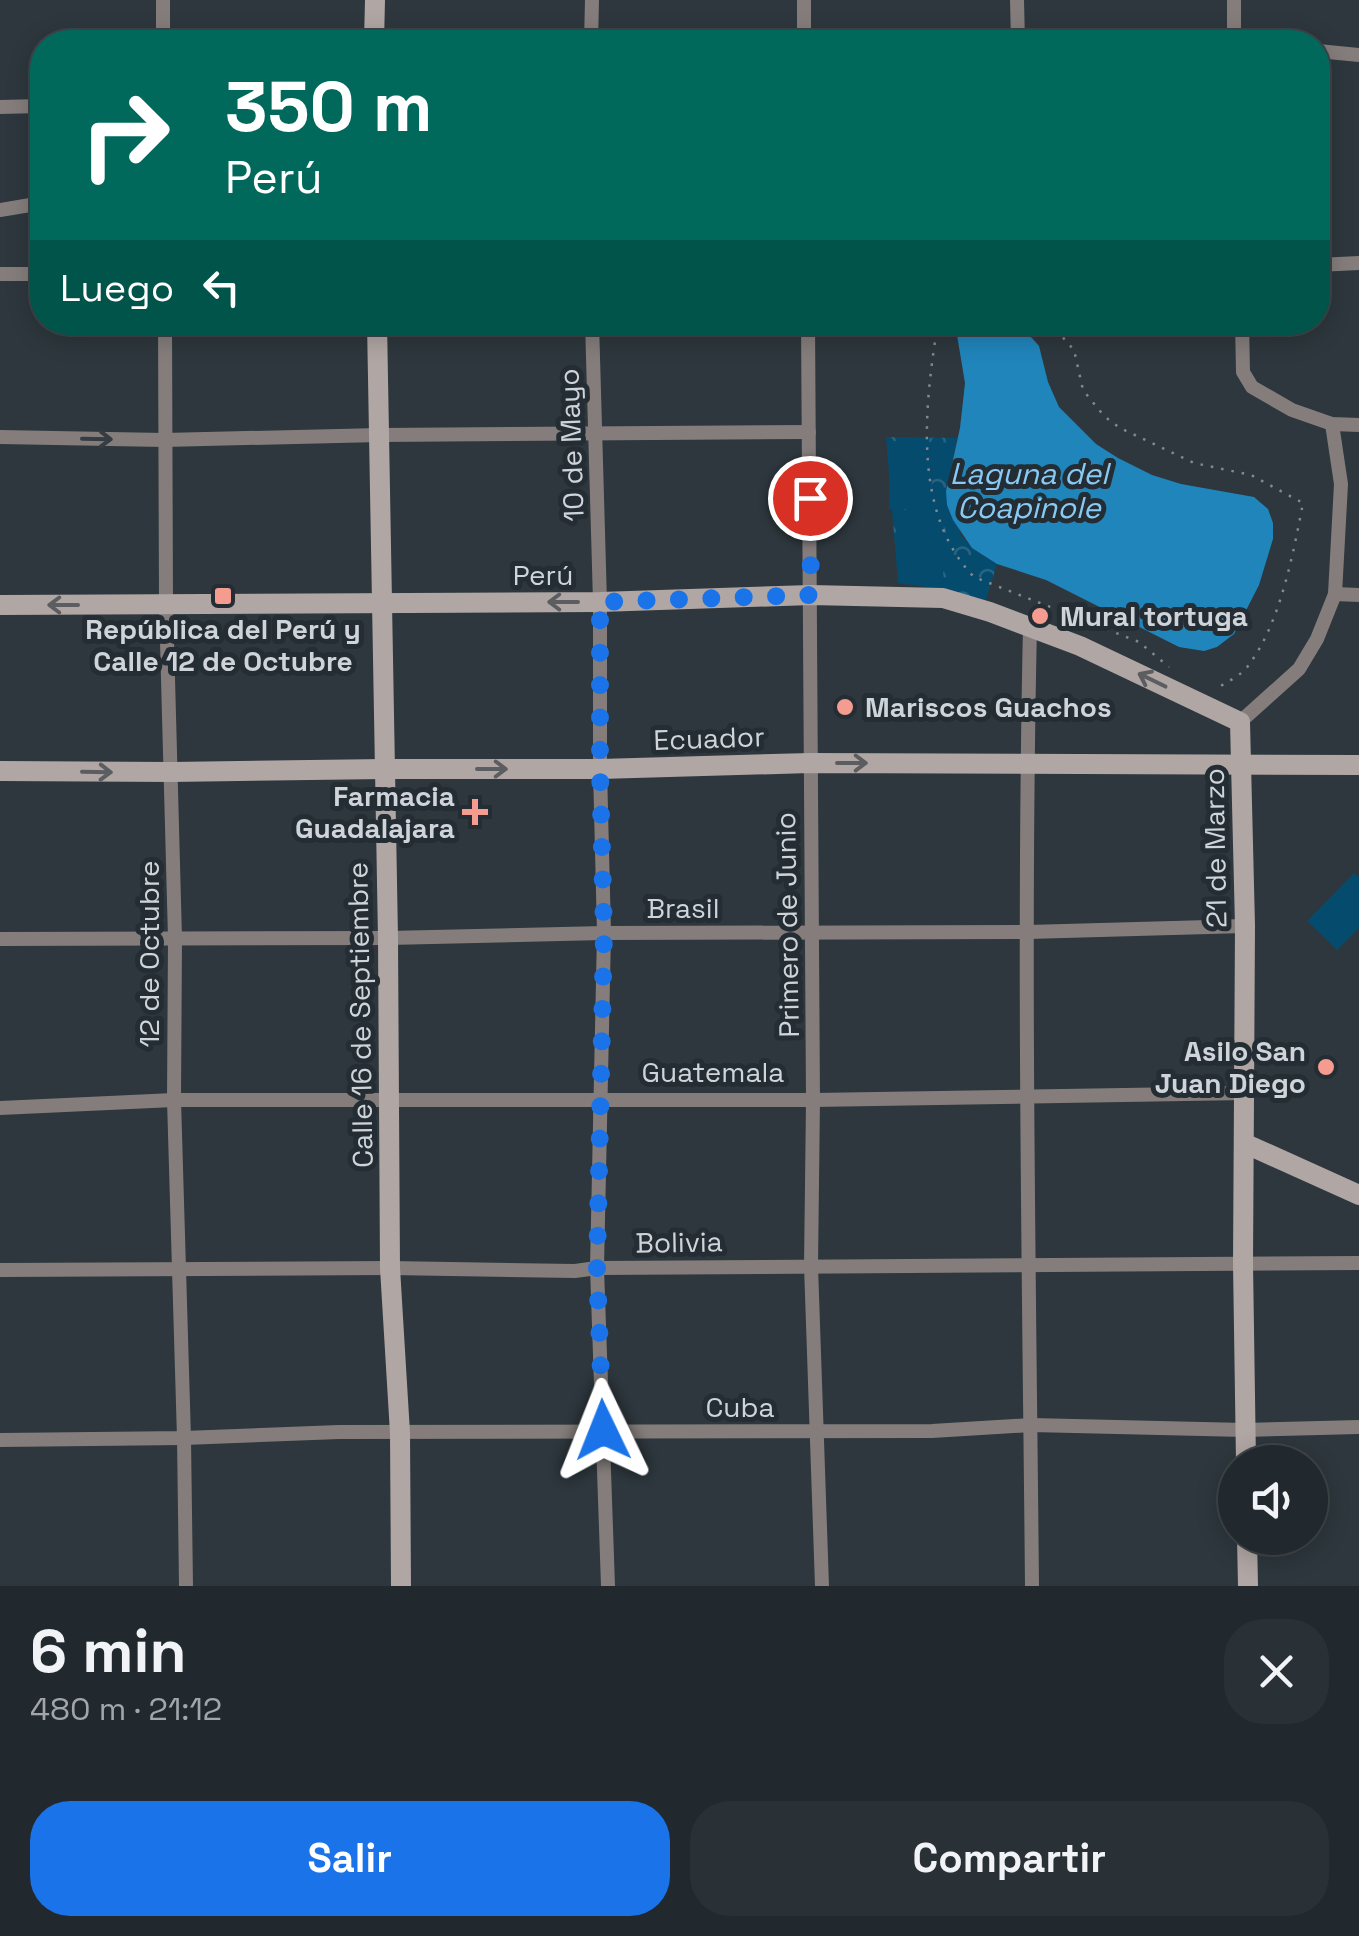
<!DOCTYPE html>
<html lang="es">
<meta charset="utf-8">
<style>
:root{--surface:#22292e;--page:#2a3136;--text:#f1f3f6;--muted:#a2a6aa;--line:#3f454a;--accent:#1a73e8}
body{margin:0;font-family:"Space Grotesk",sans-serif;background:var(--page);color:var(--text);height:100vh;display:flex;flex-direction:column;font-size:38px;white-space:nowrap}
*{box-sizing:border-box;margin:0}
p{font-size:32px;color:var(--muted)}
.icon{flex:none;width:55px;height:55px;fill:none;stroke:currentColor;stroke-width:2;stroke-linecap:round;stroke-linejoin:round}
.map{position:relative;height:1586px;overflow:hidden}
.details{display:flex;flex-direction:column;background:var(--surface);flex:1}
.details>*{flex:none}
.guide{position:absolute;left:30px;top:30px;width:1300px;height:305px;border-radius:40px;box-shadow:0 5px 25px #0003,0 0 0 2px var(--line);background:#00695c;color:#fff;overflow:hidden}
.fabs{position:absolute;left:1218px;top:1445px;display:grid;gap:20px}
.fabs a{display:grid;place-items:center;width:110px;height:110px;border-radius:50%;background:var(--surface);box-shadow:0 5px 25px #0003,0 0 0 2px var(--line);font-size:50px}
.pin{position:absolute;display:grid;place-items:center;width:85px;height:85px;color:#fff;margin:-42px;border:5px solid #fff;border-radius:50%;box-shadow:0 2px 10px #0007}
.me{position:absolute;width:110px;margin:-55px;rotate:358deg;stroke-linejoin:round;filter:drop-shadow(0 0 8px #0008)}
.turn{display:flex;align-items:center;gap:35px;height:210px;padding:0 30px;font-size:45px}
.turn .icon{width:130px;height:130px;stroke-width:2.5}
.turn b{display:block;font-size:70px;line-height:85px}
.then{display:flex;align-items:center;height:95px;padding:0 30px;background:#0003;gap:20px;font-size:38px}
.round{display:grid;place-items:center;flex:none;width:105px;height:105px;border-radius:40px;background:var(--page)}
.summary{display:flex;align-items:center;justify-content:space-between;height:170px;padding:0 30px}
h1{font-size:60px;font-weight:700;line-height:75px}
.button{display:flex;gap:20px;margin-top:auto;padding:20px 30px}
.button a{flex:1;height:115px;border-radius:40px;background:var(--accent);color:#fff;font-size:40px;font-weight:700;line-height:115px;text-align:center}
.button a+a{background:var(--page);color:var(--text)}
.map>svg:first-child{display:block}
.park{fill:url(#park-crowns)}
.pitch{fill:#054b6e}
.water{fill:#2085bb}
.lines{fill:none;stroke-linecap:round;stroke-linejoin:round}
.path{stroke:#828a8f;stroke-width:2.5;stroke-dasharray:2.5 8;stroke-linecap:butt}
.street{stroke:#847d7c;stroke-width:14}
.secondary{stroke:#b0a6a4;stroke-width:20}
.oneway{stroke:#363d42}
.oneway2{stroke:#5b5d60}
.route{stroke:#1a73e8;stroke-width:18;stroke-dasharray:0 32.4}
.poi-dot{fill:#f59c90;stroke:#232d33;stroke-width:4}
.labels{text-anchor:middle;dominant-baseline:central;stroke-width:10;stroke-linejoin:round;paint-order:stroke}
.street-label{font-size:28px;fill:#ced4d9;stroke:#232d33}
.poi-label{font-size:28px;font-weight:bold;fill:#ced4d9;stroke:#232d33;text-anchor:start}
.water-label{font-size:30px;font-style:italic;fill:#89caf5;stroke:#232d33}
</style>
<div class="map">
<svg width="1359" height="1586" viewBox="0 0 1359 1586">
<defs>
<pattern id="park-crowns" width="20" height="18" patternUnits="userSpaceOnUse" patternTransform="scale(2.5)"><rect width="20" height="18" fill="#054b6e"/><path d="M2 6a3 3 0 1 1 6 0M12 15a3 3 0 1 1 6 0" fill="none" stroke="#286482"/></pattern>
</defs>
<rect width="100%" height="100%" fill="#2d373d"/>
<path class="park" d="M886,437L957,438L946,491L961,535L972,548L997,564L985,603L948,590L898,583Z"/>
<g class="pitch">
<path d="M890,441L933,442L931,510L889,509Z"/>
<path d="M899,513L944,514L943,584L898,583Z"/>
<path d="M1354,873L1359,877V928L1337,950L1307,921Z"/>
</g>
<path class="water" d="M955,323H1012L1032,338L1039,346L1048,382L1059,407L1096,444L1118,458L1152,475L1181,484L1254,497L1268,509L1273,523V539L1259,585L1234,634L1217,647L1204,651L1179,647L1046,580L997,564L972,548L953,520L947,505L946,491L960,428L965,383Z"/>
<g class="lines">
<g class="path">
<path d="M938,322C925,404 911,512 974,577L1139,642L1169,667"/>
<path d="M1049,322L1074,350L1083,390L1104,416L1120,428L1194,463L1251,475L1303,503C1293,555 1280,624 1248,666C1241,676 1226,682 1216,689"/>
</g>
<g class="street">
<path d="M804,0V42"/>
<path d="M1017,0L1018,42"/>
<path d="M163,42V0"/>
<path d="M591,42L592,0"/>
<path d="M1234,42V0"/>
<path d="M1318,51L1359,55"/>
<path d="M0,107L42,106"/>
<path d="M0,210L42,203"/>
<path d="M1318,265L1359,263"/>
<path d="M0,274H42"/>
<path d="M165,322L166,604L175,938L174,1100L184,1438L186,1586"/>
<path d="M592,322L600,602V769L604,933L597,1268L608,1586"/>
<path d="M808,322L813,1100L811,1266L822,1586"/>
<path d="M1242,322L1243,372L1252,387L1292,410L1332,424L1359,425"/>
<path d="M0,437L164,440L380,435L809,432"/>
<path d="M1335,594L1359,595"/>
<path d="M1030,626C1023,946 1029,1266 1032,1586"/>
<path d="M1240,722L1299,669L1317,639L1335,594L1341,484L1332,424"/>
<path d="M0,939L388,938L604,933L1028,932L1245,926"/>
<path d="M0,1108L174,1100H813L1246,1093"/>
<path d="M0,1270L390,1268L575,1271L597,1268L1359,1263"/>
<path d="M0,1440L184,1438L339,1432L932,1431L1031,1425L1245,1430L1359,1427"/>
</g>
<g class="secondary">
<path d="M374,42L375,0"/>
<path d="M377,322L388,938L390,1268L400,1433L401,1586"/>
<path d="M0,605L600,602L811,595L943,598L990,612L1080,646L1240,722L1245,926L1243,1263L1246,1462"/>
<path d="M0,771L171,772L384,769H600L810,763L1359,765"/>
<path d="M1246,1144L1359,1195"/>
<path d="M1247,1538L1248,1586"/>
</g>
</g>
<defs><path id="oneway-shaft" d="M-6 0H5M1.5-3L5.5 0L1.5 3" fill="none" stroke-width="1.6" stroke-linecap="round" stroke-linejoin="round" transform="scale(2.5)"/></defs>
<use class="oneway" href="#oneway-shaft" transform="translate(97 439) rotate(1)"/>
<g class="oneway2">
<use href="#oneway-shaft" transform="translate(563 602) rotate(180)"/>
<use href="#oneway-shaft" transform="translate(63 605) rotate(180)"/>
<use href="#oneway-shaft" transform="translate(1152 680) rotate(-154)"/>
<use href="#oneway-shaft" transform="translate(852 763)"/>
<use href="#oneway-shaft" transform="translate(492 769)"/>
<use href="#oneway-shaft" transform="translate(97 772) rotate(1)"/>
</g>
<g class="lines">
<path class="route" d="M603,1430L597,1268L604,933L600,769V602L811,595L810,498"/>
</g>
<g class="poi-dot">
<rect x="213" y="586" width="20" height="20" rx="5"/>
<circle cx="1040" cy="616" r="10"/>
<circle cx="845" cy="707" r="10"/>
<path d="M470 797h10v10h10v10h-10v10h-10v-10h-10v-10h10z"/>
<circle cx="1326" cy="1067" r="10"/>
</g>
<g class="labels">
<g class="street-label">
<text transform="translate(571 445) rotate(-92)">10 de Mayo</text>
<text x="543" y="575">Perú</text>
<text transform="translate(709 738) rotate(-2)">Ecuador</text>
<text transform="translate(1215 848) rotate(-91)">21 de Marzo</text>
<text x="683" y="908">Brasil</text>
<text transform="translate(787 925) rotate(-91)">Primero de Junio</text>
<text transform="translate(149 954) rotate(-90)">12 de Octubre</text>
<text transform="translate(360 1015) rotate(-91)">Calle 16 de Septiembre</text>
<text x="713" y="1072">Guatemala</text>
<text transform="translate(679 1242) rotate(-1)">Bolivia</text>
<text x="740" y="1407">Cuba</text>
</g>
<g class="poi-label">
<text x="1060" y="616">Mural tortuga</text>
<text x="223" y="629" text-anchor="middle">República del Perú y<tspan x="223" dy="32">Calle 12 de Octubre</tspan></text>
<text x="865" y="707">Mariscos Guachos</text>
<text x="455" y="796" text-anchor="end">Farmacia<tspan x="455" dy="32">Guadalajara</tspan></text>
<text x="1306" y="1051" text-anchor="end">Asilo San<tspan x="1306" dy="32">Juan Diego</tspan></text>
</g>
<g class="water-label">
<text x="1029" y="473">Laguna del<tspan x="1029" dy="34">Coapinole</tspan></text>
</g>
</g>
</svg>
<div class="fabs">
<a><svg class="icon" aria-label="sound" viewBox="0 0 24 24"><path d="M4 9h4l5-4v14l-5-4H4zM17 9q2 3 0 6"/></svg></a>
</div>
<div class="pin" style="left:810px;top:498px;background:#d93025"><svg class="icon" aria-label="arrive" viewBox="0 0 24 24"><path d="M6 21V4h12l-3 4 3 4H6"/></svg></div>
<svg class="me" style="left:603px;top:1430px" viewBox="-20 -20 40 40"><path d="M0-17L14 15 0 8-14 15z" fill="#1a73e8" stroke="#fff" stroke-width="4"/></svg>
<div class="guide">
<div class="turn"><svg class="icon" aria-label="right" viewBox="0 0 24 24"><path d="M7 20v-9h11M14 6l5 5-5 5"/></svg><div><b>350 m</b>Perú</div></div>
<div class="then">Luego<svg class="icon" aria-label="left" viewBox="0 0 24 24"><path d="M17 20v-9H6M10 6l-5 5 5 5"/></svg></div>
</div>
</div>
<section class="details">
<div class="summary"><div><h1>6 min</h1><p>480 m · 21:12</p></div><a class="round"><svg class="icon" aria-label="close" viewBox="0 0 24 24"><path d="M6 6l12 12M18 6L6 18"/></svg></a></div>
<div class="button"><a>Salir</a><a>Compartir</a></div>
</section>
